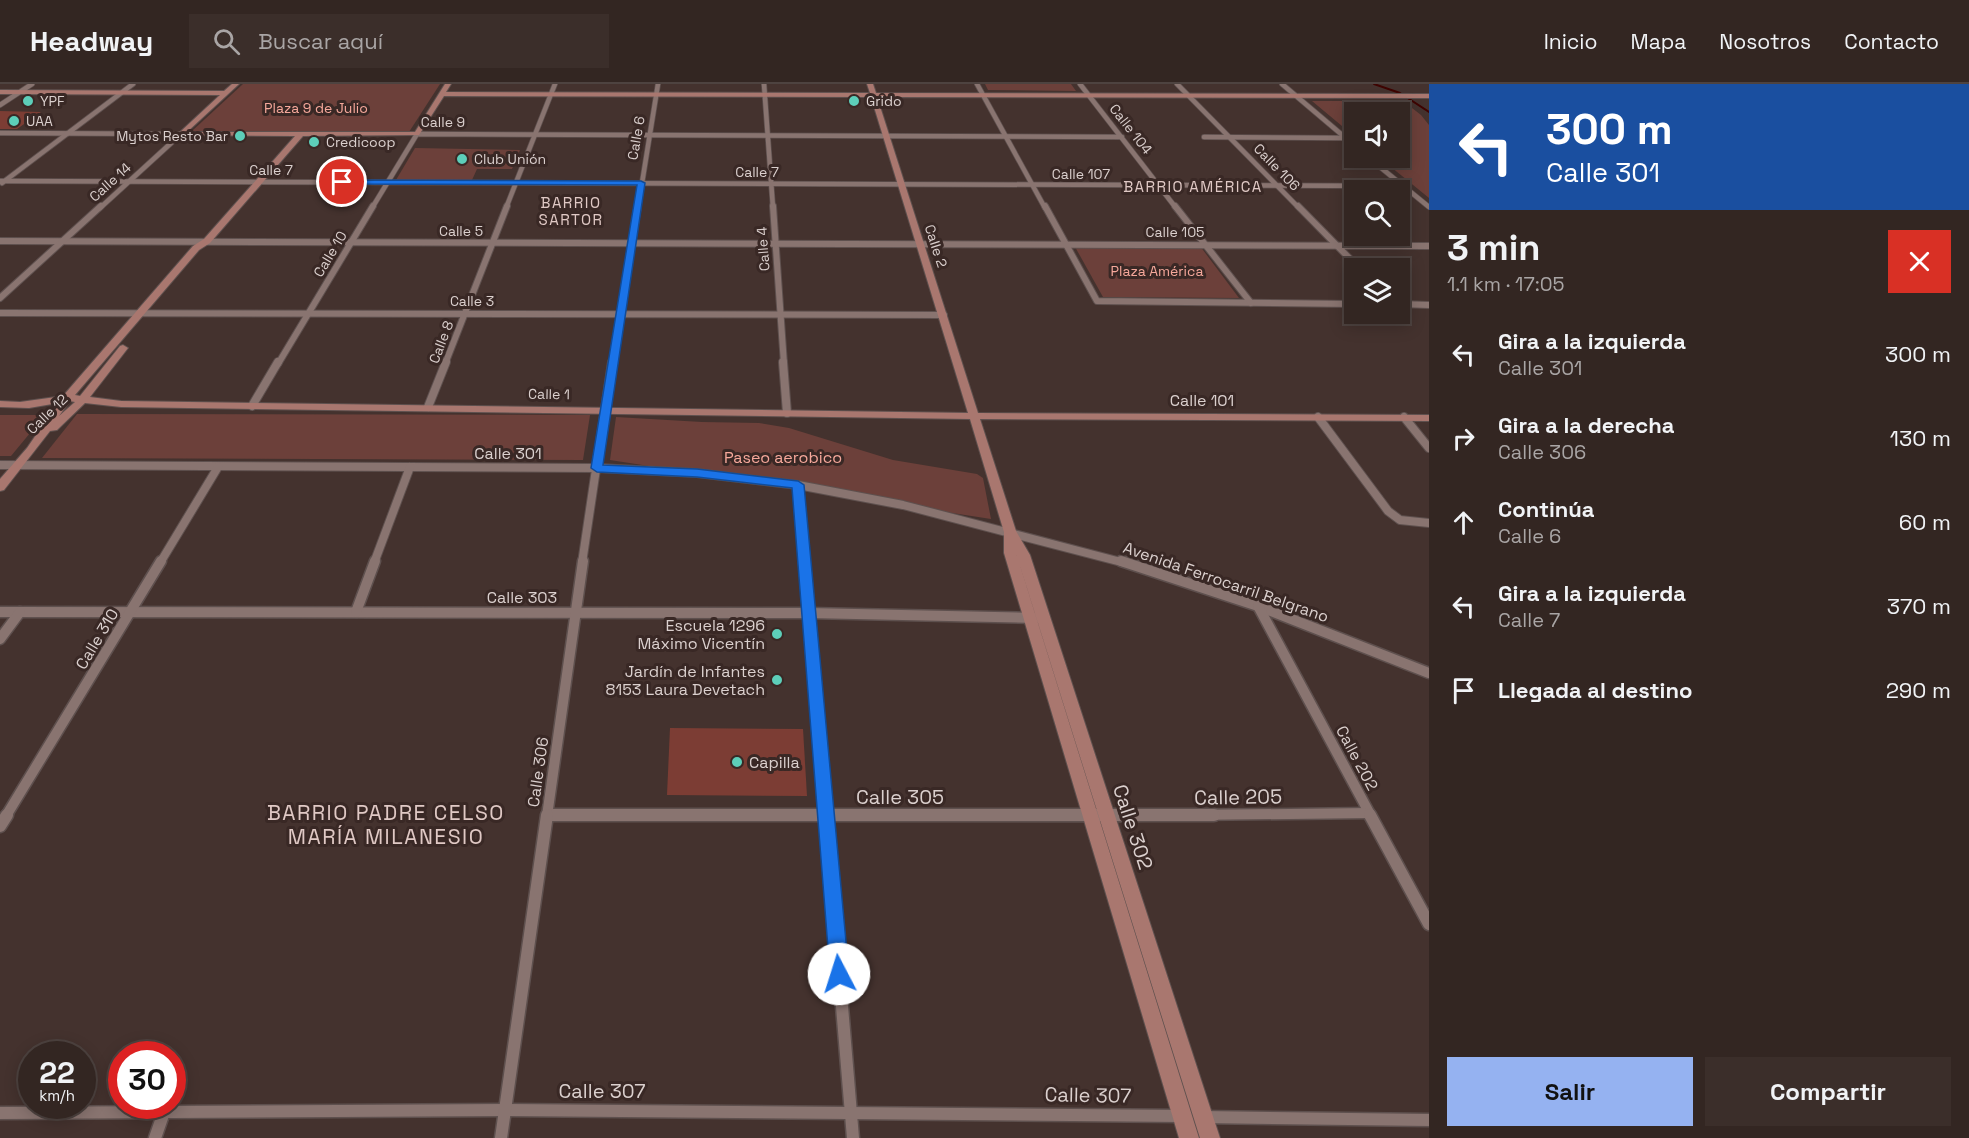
<!DOCTYPE html>
<html lang="es">
<meta charset="utf-8">
<style>
:root{--surface:#332622;--page:#3b2e2a;--text:#f1f3f6;--muted:#a9a5a5;--line:#4e4340;--accent:#95b2f1}
body{margin:0;font-family:"Space Grotesk",sans-serif;background:var(--page);color:var(--text);height:100vh;display:flex;flex-direction:column;font-size:22px;white-space:nowrap}
*{box-sizing:border-box;margin:0}
p{font-size:20px;color:var(--muted)}
.icon{flex:none;width:33px;height:33px;fill:none;stroke:currentColor;stroke-width:2;stroke-linecap:round;stroke-linejoin:round}
.map{position:relative;flex:1;overflow:hidden}
.drawer{display:flex;flex-direction:column;background:var(--surface);width:540px}
.drawer>*{flex:none}
.guide{background:#1a4fa0;color:#fff;overflow:hidden}
.tools{position:absolute;left:1344px;top:18px;display:grid;gap:12px}
.tools a{display:grid;place-items:center;width:66px;height:66px;border-radius:0px;background:var(--surface);box-shadow:0 3px 15px #0003,0 0 0 2px var(--line);font-size:30px}
.speed{position:absolute;left:18px;top:957px;display:flex;gap:12px;font-size:30px;font-weight:700;text-align:center}
.speed>*{display:grid;place-content:center;width:78px;height:78px;border-radius:50%;background:var(--surface);box-shadow:0 3px 15px #0003,0 0 0 2px var(--line);line-height:1}
.speed small{font-size:15px;font-weight:400}
.speed .limit{border:9px solid #d22;background:#fff;color:#111}
.pin{position:absolute;display:grid;place-items:center;width:51px;height:51px;color:#fff;margin:-26px;border:3px solid #fff;border-radius:50%;box-shadow:0 2px 6px #0007}
.me{position:absolute;width:66px;margin:-33px;rotate:355deg;stroke-linejoin:round;filter:drop-shadow(0 0 4px #0008)}
.turn{display:flex;align-items:center;gap:21px;height:126px;padding:0 18px;font-size:27px}
.turn .icon{width:78px;height:78px;stroke-width:2.5}
.turn b{display:block;font-size:42px;line-height:51px}
.round{display:grid;place-items:center;flex:none;width:63px;height:63px;border-radius:0px;background:var(--page)}
.head{display:flex;align-items:center;justify-content:space-between;height:102px;padding:0 18px}
h1{font-size:36px;font-weight:700;line-height:45px}
.primary-button{display:flex;gap:12px;margin-top:auto;padding:12px 18px}
.primary-button a{flex:1;height:69px;border-radius:0px;background:var(--accent);color:#111;font-size:24px;font-weight:700;line-height:69px;text-align:center}
.primary-button a+a{background:var(--page);color:var(--text)}
ul{padding:0;list-style:none}
li{display:flex;align-items:center;gap:18px;height:84px;padding:0 18px}
li div{flex:1}
li b{display:block;font-size:22px}
li em{font-style:normal}
header{display:flex;align-items:center;gap:36px;box-sizing:border-box;height:84px;padding:0 30px;background:var(--surface);border-bottom:2px solid var(--line)}
header strong{font-size:28px}
nav{display:flex;gap:33px;margin-inline-start:auto;font-size:21px}
.search{width:420px;height:54px;background:var(--page);display:flex;align-items:center;gap:15px;box-sizing:border-box;padding:0 21px;border-radius:0px;color:var(--muted);font-size:22px}
main{display:flex;flex:1;min-height:0}
.map>svg:first-child{display:block}
.green{fill:#6c403a}
.lines{fill:none;stroke-linecap:round;stroke-linejoin:round}
.stream{stroke:#3e0301;stroke-width:2}
.building{fill:#7c3d34}
.street-far4-casing{stroke:#5e504e;stroke-width:6}
.street-far3-casing{stroke:#5e504e;stroke-width:8}
.street-far2-casing{stroke:#5e504e;stroke-width:10}
.street-far1-casing{stroke:#5e504e;stroke-width:13}
.street-casing{stroke:#5e504e;stroke-width:15}
.secondary-casing{stroke:#5e504e;stroke-width:2}
.street-far4{stroke:#897470;stroke-width:4.5}
.street-far3{stroke:#897470;stroke-width:6}
.street-far2{stroke:#897470;stroke-width:8}
.street-far1{stroke:#897470;stroke-width:10}
.street{stroke:#897470;stroke-width:12}
.secondary{fill:#a9776f;fill-rule:evenodd}
.route{fill:#1a73e8;stroke:#114b97;stroke-width:1.5}
.poi-dot{fill:#5dceb9;stroke:#392825;stroke-width:2}
.labels{text-anchor:middle;dominant-baseline:central;stroke-width:6;stroke-linejoin:round;paint-order:stroke}
.far-poi-label{font-size:14px;fill:#dbd0ce;stroke:#392825;text-anchor:start}
.far-park-label{font-size:14px;fill:#f6a89b;stroke:#392825}
.far-street-label{font-size:14px;fill:#dbd0ce;stroke:#392825}
.far-neighbourhood-label{font-size:15px;letter-spacing:1.5px;fill:#e0c9c5;stroke:#392825}
.street-label{font-size:16px;fill:#dbd0ce;stroke:#392825}
.park-label{font-size:16px;fill:#f6a89b;stroke:#392825}
.poi-label{font-size:16px;fill:#dbd0ce;stroke:#392825;text-anchor:end}
.near-street-label{font-size:20px;fill:#dbd0ce;stroke:#392825}
.near-neighbourhood-label{font-size:21px;letter-spacing:1.5px;fill:#e0c9c5;stroke:#392825}
</style>
<header>
<strong>Headway</strong>
<div class="search"><svg class="icon" aria-label="search" viewBox="0 0 24 24"><circle cx="10" cy="10" r="6"/><path d="M15 15l6 6"/></svg>Buscar aquí</div>
<nav><a>Inicio</a><a>Mapa</a><a>Nosotros</a><a>Contacto</a></nav>
</header>
<main>
<div class="map">
<svg width="1429" height="1054" viewBox="0 0 1429 1054">
<rect width="100%" height="100%" fill="#44322e"/>
<g class="green">
<path d="M243,0H440L409,48L192,47Z"/>
<path d="M985,0H1071L1076,7L988,6Z"/>
<path d="M1312,17H1403L1421,31L1429,41V114L1380,74H1400V28H1354V52Z"/>
<path d="M415,64L520,66L512,85H477L472,96H396Z"/>
<path d="M1074,161L1200,162L1239,214L1103,213Z"/>
<path d="M77,330L590,331L583,376L42,374Z"/>
<path d="M0,331H45L11,372H0Z"/>
<path d="M616,333L702,338L759,339L789,344L893,376L977,390L983,394L991,435L610,376Z"/>
</g>
<g class="lines">
<path class="stream" d="M1374,0L1400,9L1429,28"/>
</g>
<g class="building">
<path d="M0,27L41,28L17,45H0Z"/>
<path d="M670,644L803,645L807,712L667,711Z"/>
</g>
<g class="lines">
<g class="street-far4-casing">
<g id="street-far4">
<path d="M764,0L773,124"/>
<path d="M977,0L1045,124"/>
<path d="M1080,0L1176,124"/>
<path d="M1177,0L1299,124"/>
<path d="M1282,0L1354,61"/>
<path d="M0,21L32,0"/>
<path d="M0,49L181,50"/>
<path d="M1204,53L1346,54"/>
<path d="M1369,74L1429,123"/>
<path d="M0,97L1404,102"/>
<path d="M2,99L133,0"/>
<path d="M100,124L181,50"/>
<path d="M372,124L417,50L1122,53"/>
<path d="M506,124L555,0"/>
<path d="M638,124L658,0"/>
</g>
</g>
<g class="street-far3-casing">
<g id="street-far3">
<path d="M773,122L784,280"/>
<path d="M1045,122L1097,217L1354,220"/>
<path d="M1175,122L1251,219"/>
<path d="M1298,122L1359,184"/>
<path d="M0,157L1429,162"/>
<path d="M0,214L101,122"/>
<path d="M1400,220L1429,221"/>
<path d="M0,229L944,231"/>
<path d="M278,280L373,122"/>
<path d="M445,280L507,122"/>
<path d="M612,280L638,122"/>
</g>
</g>
<g class="street-far2-casing">
<g id="street-far2">
<path d="M783,278L787,329"/>
<path d="M252,322L278,278"/>
<path d="M428,323L446,278"/>
<path d="M1318,333L1388,427L1400,436L1429,439"/>
<path d="M1404,333L1429,364"/>
<path d="M0,381L597,384L697,389L798,401L903,421L1125,479"/>
<path d="M798,401L805,479"/>
<path d="M160,479L218,383"/>
<path d="M374,479L410,383"/>
<path d="M582,479L612,278"/>
</g>
</g>
<g class="street-far1-casing">
<g id="street-far1">
<path d="M804,477L826,732"/>
<path d="M1121,477L1258,522L1429,589"/>
<path d="M1258,522L1371,732"/>
<path d="M0,528L809,529L1036,534"/>
<path d="M356,528L375,477"/>
<path d="M0,555L20,528"/>
<path d="M548,731L1107,732L1369,729"/>
<path d="M6,732L161,477"/>
<path d="M547,732L583,477"/>
</g>
</g>
<g class="street-casing">
<g id="street">
<path d="M548,731H1214"/>
<path d="M826,731L853,1054"/>
<path d="M1370,731L1429,840"/>
<path d="M0,742L7,731"/>
<path d="M0,1029L505,1026L1183,1032"/>
<path d="M1202,1033L1429,1036"/>
<path d="M155,1054L164,1028"/>
<path d="M501,1054L547,731"/>
</g>
</g>
<g class="secondary-casing">
<path id="secondary" d="M232,0H239L187,48H415L445,0H451L446,8L870,9L867,0H873L876,9L1429,10V14L877,13L978,329L1429,331V337L980,335L1016,447L1030,471L1220,1054H1200L1016,469L1199,1054H1179L1004,469V448L970,335L121,323L85,319L57,346L50,347L4,406L0,407V395L27,364L58,319L29,324L0,323V317L20,318L63,312L193,162L204,155L295,52L179,51V49L220,11L0,10V6L224,7ZM444,12L871,13L968,329L121,317L90,313L128,264L123,261L120,262L80,312L75,311L199,166L210,159L303,52L419,51ZM70,317L75,318L59,332Z"/>
</g>
<use href="#street-far4" class="street-far4"/>
<use href="#street-far3" class="street-far3"/>
<use href="#street-far2" class="street-far2"/>
<use href="#street-far1" class="street-far1"/>
<use href="#street" class="street"/>
<use href="#secondary" class="secondary"/>
</g>
<path class="route" d="M342,96L641,97L645,99L603,381L697,385L798,397L804,401L849,890L846,897L839,900L833,897L830,890L792,404L697,393L597,388L591,384L637,101L339,100L338,98Z"/>
<g class="poi-dot">
<circle cx="28" cy="17" r="6"/>
<circle cx="854" cy="17" r="6"/>
<circle cx="14" cy="37" r="6"/>
<circle cx="240" cy="52" r="6"/>
<circle cx="314" cy="58" r="6"/>
<circle cx="462" cy="75" r="6"/>
<circle cx="777" cy="550" r="6"/>
<circle cx="777" cy="596" r="6"/>
<circle cx="737" cy="678" r="6"/>
</g>
<g class="labels">
<g class="far-poi-label">
<text x="40" y="17">YPF</text>
<text x="866" y="17">Grido</text>
<text x="26" y="37">UAA</text>
<text x="228" y="52" text-anchor="end">Mytos Resto Bar</text>
<text x="326" y="58">Credicoop</text>
<text x="474" y="75">Club Unión</text>
</g>
<g class="far-park-label">
<text x="316" y="24">Plaza 9 de Julio</text>
<text x="1157" y="187">Plaza América</text>
</g>
<g class="far-street-label">
<text x="443" y="38">Calle 9</text>
<text transform="translate(1131 45) rotate(52)">Calle 104</text>
<text transform="translate(636 54) rotate(-80)">Calle 6</text>
<text transform="translate(1277 83) rotate(46)">Calle 106</text>
<text x="271" y="86">Calle 7</text>
<text x="757" y="88">Calle 7</text>
<text x="1081" y="90">Calle 107</text>
<text transform="translate(110 98) rotate(-42)">Calle 14</text>
<text x="461" y="147">Calle 5</text>
<text x="1175" y="148">Calle 105</text>
<text transform="translate(936 162) rotate(72)">Calle 2</text>
<text transform="translate(763 165) rotate(-94)">Calle 4</text>
<text transform="translate(330 170) rotate(-59)">Calle 10</text>
<text x="472" y="217">Calle 3</text>
<text transform="translate(441 258) rotate(-69)">Calle 8</text>
<text transform="translate(549 310) rotate(1)">Calle 1</text>
<text transform="translate(47 330) rotate(-44)">Calle 12</text>
</g>
<g class="far-neighbourhood-label">
<text x="1193" y="102">BARRIO AMÉRICA</text>
<text x="571" y="118">BARRIO<tspan x="571" dy="17">SARTOR</tspan></text>
</g>
<g class="street-label">
<text x="1202" y="316">Calle 101</text>
<text x="508" y="369">Calle 301</text>
<text transform="translate(1226 498) rotate(19)">Avenida Ferrocarril Belgrano</text>
<text x="522" y="513">Calle 303</text>
<text transform="translate(97 555) rotate(-59)">Calle 310</text>
<text transform="translate(1357 674) rotate(62)">Calle 202</text>
<text transform="translate(538 688) rotate(-82)">Calle 306</text>
</g>
<g class="park-label">
<text x="783" y="373">Paseo aerobico</text>
</g>
<g class="poi-label">
<text x="765" y="541">Escuela 1296<tspan x="765" dy="18">Máximo Vicentín</tspan></text>
<text x="765" y="587">Jardín de Infantes<tspan x="765" dy="18">8153 Laura Devetach</tspan></text>
<text x="749" y="678" text-anchor="start">Capilla</text>
</g>
<g class="near-street-label">
<text x="900" y="713">Calle 305</text>
<text transform="translate(1238 713) rotate(-1)">Calle 205</text>
<text transform="translate(1133 743) rotate(72)">Calle 302</text>
<text x="602" y="1007">Calle 307</text>
<text transform="translate(1088 1011) rotate(1)">Calle 307</text>
</g>
<g class="near-neighbourhood-label">
<text x="386" y="728">BARRIO PADRE CELSO<tspan x="386" dy="24">MARÍA MILANESIO</tspan></text>
</g>
</g>
</svg>
<div class="tools">
<a><svg class="icon" aria-label="sound" viewBox="0 0 24 24"><path d="M4 9h4l5-4v14l-5-4H4zM17 9q2 3 0 6"/></svg></a>
<a><svg class="icon" aria-label="search" viewBox="0 0 24 24"><circle cx="10" cy="10" r="6"/><path d="M15 15l6 6"/></svg></a>
<a><svg class="icon" aria-label="layers" viewBox="0 0 24 24"><path d="M12 4l9 5-9 5-9-5zM3 14l9 5 9-5"/></svg></a>
</div>
<div class="speed"><div>22<small>km/h</small></div><div class="limit">30</div></div>
<div class="pin" style="left:342px;top:98px;background:#d93025"><svg class="icon" aria-label="arrive" viewBox="0 0 24 24"><path d="M6 21V4h12l-3 4 3 4H6"/></svg></div>
<svg class="me" style="left:839px;top:890px" viewBox="-20 -20 40 40"><circle r="19" fill="#fff"/><path d="M0-13L10 11 0 6-10 11z" fill="#1a73e8"/></svg>
</div>
<section class="drawer">
<div class="guide">
<div class="turn"><svg class="icon" aria-label="left" viewBox="0 0 24 24"><path d="M17 20v-9H6M10 6l-5 5 5 5"/></svg><div><b>300 m</b>Calle 301</div></div>
</div>
<div class="head"><div><h1>3 min</h1><p>1.1 km · 17:05</p></div><a class="round" style="background:#d93025;color:#fff"><svg class="icon" aria-label="close" viewBox="0 0 24 24"><path d="M6 6l12 12M18 6L6 18"/></svg></a></div>
<ul>
<li><svg class="icon" aria-label="left" viewBox="0 0 24 24"><path d="M17 20v-9H6M10 6l-5 5 5 5"/></svg><div><b>Gira a la izquierda</b><p>Calle 301</p></div><em>300 m</em></li>
<li><svg class="icon" aria-label="right" viewBox="0 0 24 24"><path d="M7 20v-9h11M14 6l5 5-5 5"/></svg><div><b>Gira a la derecha</b><p>Calle 306</p></div><em>130 m</em></li>
<li><svg class="icon" aria-label="ahead" viewBox="0 0 24 24"><path d="M12 20V5M6 11l6-6 6 6"/></svg><div><b>Continúa</b><p>Calle 6</p></div><em>60 m</em></li>
<li><svg class="icon" aria-label="left" viewBox="0 0 24 24"><path d="M17 20v-9H6M10 6l-5 5 5 5"/></svg><div><b>Gira a la izquierda</b><p>Calle 7</p></div><em>370 m</em></li>
<li><svg class="icon" aria-label="arrive" viewBox="0 0 24 24"><path d="M6 21V4h12l-3 4 3 4H6"/></svg><div><b>Llegada al destino</b></div><em>290 m</em></li>
</ul>
<div class="primary-button"><a>Salir</a><a>Compartir</a></div>
</section>
</main>
